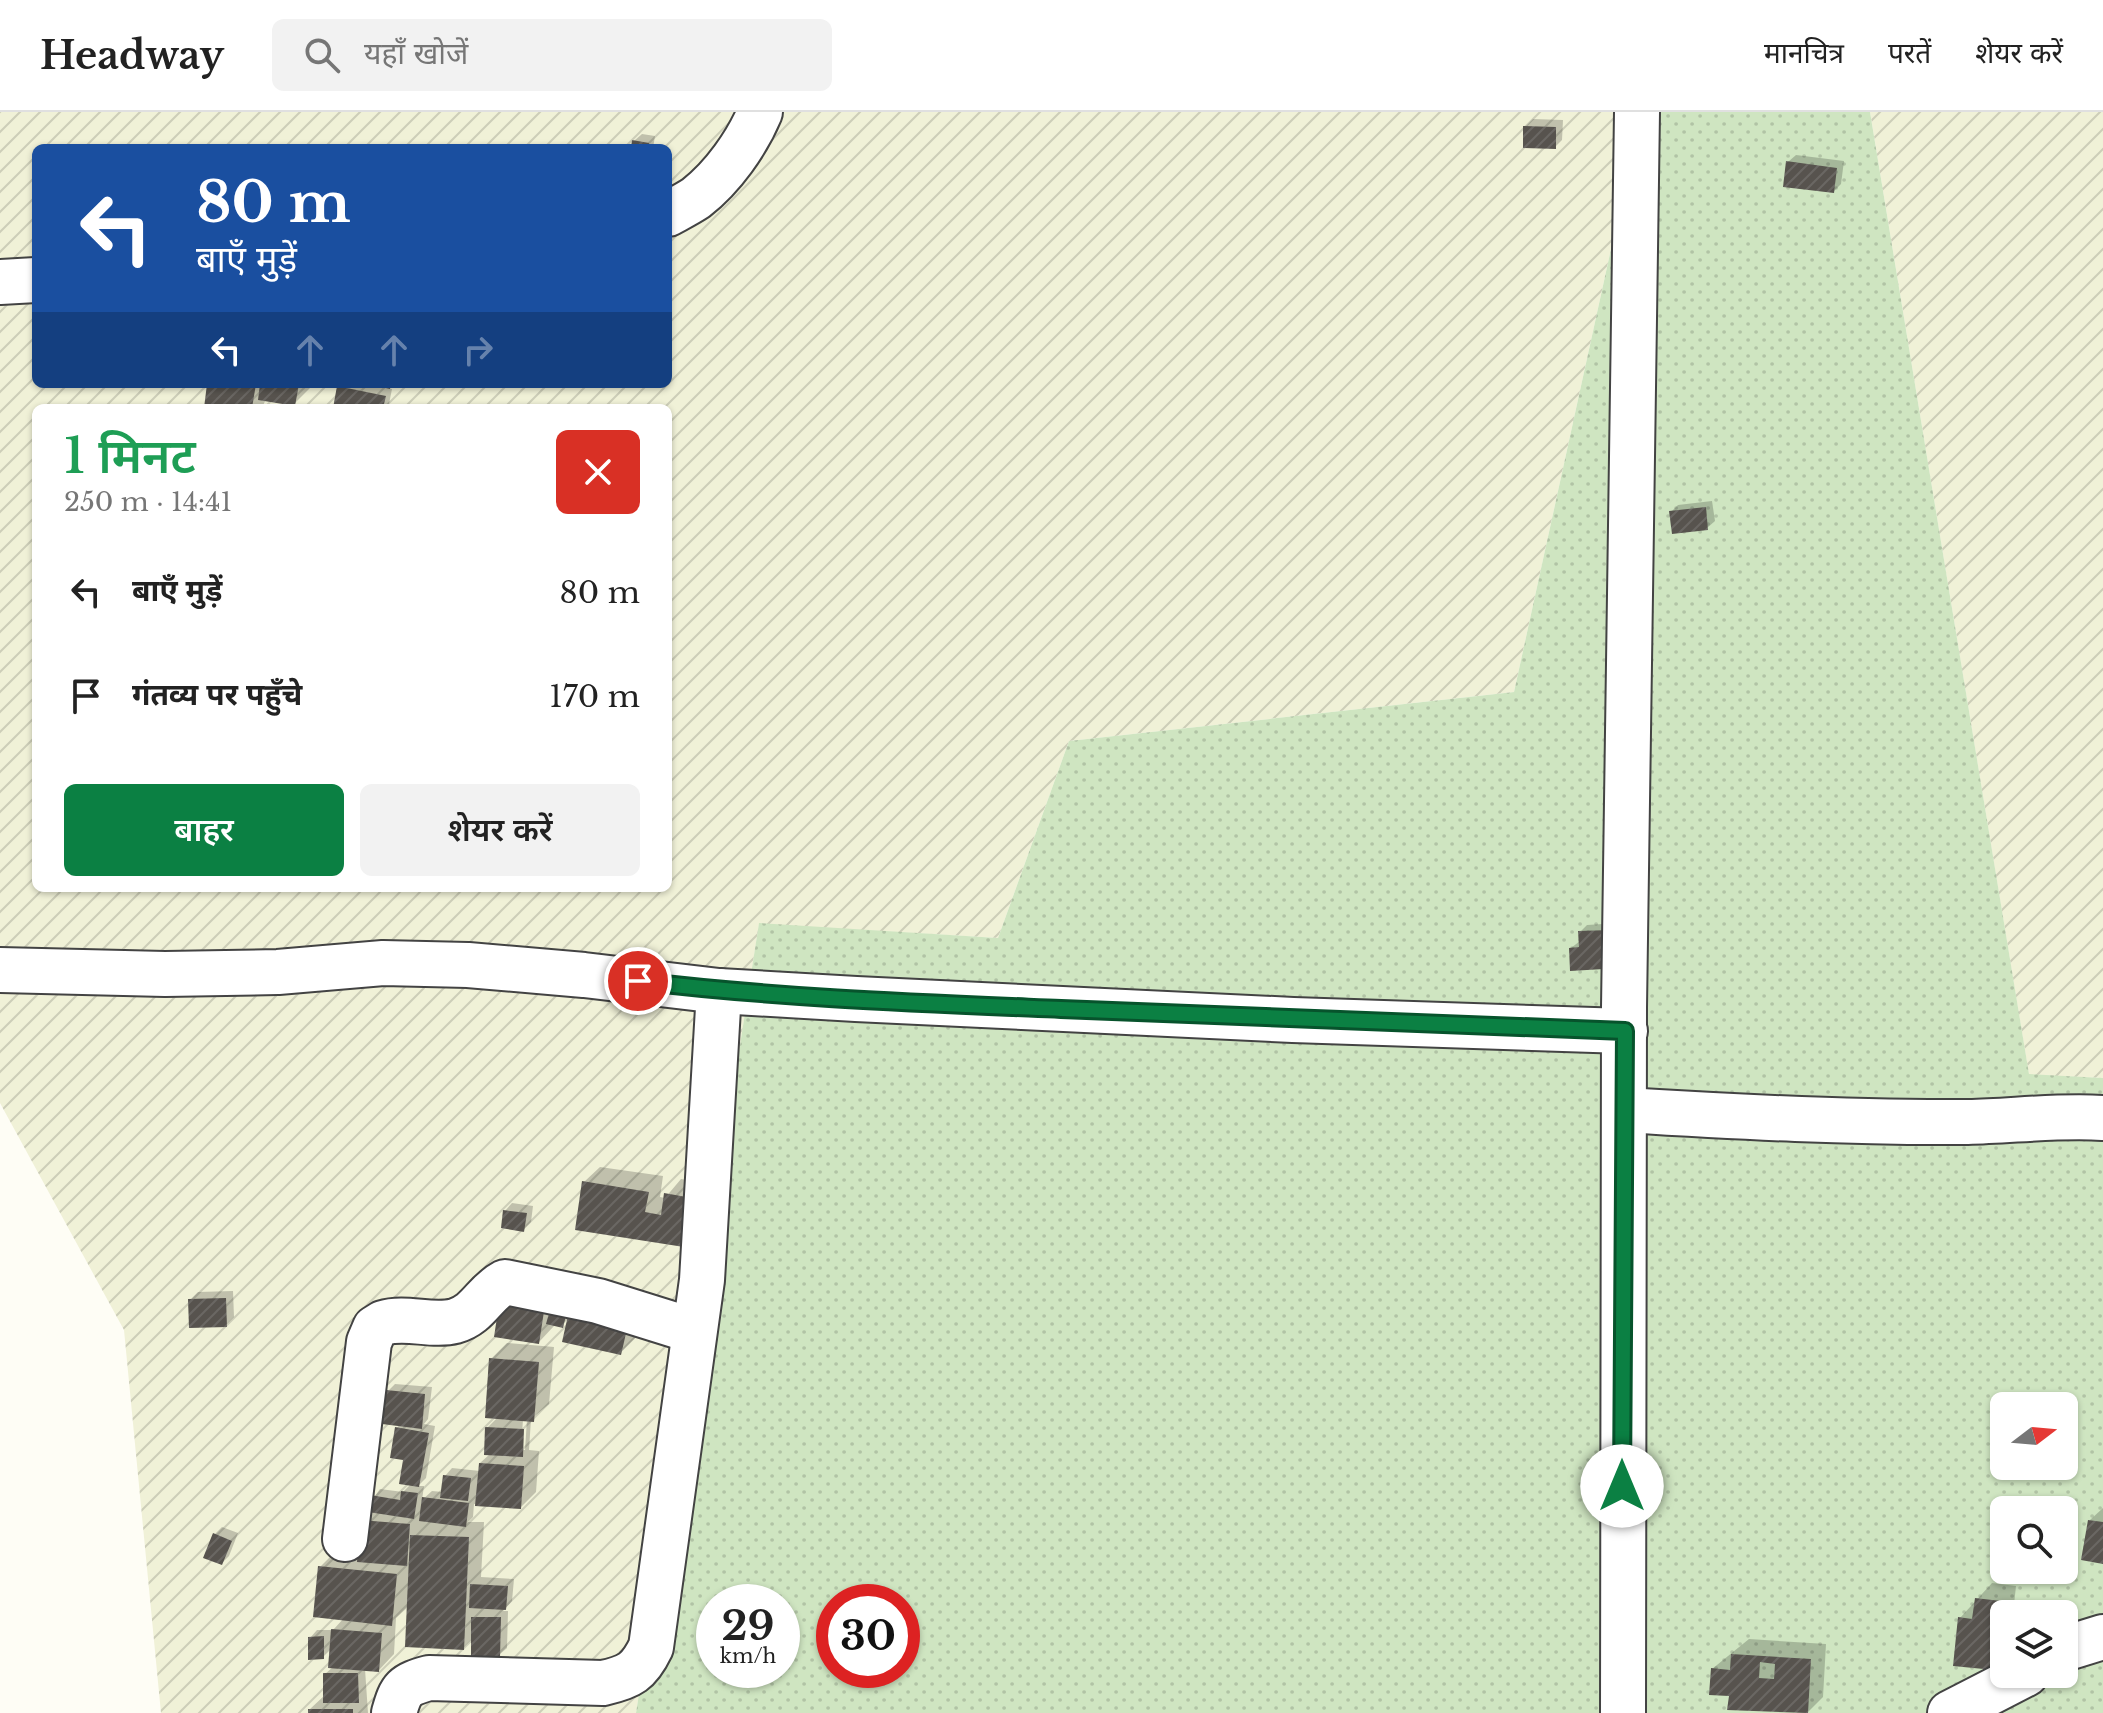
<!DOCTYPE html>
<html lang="hi">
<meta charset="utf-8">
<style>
:root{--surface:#fff;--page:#f2f2f2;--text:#222;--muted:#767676;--line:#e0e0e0;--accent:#0b8043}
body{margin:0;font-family:"Libre Baskerville","Noto Sans Devanagari",serif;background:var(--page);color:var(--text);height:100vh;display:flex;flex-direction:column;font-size:30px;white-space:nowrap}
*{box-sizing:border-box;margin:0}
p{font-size:26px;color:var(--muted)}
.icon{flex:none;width:44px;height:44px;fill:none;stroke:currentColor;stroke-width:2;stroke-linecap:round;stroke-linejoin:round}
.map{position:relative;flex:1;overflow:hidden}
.panel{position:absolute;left:32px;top:292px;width:640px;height:488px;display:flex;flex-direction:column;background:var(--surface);border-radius:12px;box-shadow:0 2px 6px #0004}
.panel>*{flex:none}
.top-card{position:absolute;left:32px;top:32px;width:640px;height:244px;border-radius:12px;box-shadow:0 2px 6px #0004;background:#1a4fa0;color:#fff;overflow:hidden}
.needle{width:52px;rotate:74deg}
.fabs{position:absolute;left:1990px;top:1280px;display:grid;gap:16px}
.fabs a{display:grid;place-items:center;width:88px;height:88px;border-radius:12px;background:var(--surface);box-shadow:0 2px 6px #0004;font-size:40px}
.speed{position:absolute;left:696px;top:1472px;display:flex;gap:16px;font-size:40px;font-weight:700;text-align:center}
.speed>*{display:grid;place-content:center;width:104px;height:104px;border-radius:50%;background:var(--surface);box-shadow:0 2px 6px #0004;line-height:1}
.speed small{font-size:20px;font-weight:400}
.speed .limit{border:12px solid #d22;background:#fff;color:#111}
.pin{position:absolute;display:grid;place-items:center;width:68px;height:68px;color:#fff;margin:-34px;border:4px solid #fff;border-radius:50%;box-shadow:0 2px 8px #0007}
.me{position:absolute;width:88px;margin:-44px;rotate:0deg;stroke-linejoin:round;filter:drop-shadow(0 0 6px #0008)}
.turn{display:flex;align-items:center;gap:28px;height:168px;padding:0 32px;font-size:36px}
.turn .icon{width:104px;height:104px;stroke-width:2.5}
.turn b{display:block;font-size:56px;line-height:68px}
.lanes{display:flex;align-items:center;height:76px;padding:0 32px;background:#0003;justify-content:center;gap:40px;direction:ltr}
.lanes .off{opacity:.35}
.round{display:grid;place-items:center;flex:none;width:84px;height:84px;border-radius:12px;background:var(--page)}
.headline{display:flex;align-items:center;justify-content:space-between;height:136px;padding:0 32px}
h1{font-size:48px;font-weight:600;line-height:60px;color:#1e9e55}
.cta{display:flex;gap:16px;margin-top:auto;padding:16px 32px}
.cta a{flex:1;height:92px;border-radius:12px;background:var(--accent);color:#fff;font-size:32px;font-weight:600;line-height:92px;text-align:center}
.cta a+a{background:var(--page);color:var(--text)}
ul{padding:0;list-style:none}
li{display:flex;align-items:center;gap:24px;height:104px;padding:0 32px}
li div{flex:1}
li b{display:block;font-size:30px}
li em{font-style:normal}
header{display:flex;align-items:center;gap:48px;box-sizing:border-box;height:112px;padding:0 40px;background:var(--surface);border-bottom:2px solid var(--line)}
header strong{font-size:38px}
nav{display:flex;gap:44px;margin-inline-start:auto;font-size:28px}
.search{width:560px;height:72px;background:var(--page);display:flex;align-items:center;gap:20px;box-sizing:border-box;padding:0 28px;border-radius:12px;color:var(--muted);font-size:30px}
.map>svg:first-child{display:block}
.farmland{fill:url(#farmland-furrows);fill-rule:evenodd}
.grass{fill:url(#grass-dots);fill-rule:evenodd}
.shadow{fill:#0003;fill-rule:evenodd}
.building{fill:url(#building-hatch);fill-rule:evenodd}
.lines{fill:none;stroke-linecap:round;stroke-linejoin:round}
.minor-casing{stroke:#434343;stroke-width:48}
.minor{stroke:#fff;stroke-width:44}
.route-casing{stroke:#07532c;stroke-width:20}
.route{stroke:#0b8043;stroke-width:14}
</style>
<header>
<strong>Headway</strong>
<div class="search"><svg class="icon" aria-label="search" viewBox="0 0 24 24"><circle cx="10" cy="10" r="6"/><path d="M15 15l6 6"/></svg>यहाँ खोजें</div>
<nav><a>मानचित्र</a><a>परतें</a><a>शेयर करें</a></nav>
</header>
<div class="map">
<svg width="2103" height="1601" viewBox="0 0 2103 1601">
<defs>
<pattern id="farmland-furrows" width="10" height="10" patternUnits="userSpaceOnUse" patternTransform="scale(2)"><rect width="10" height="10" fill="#f0f1d7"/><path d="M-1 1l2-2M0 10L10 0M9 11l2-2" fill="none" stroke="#cdceb8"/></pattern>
<pattern id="grass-dots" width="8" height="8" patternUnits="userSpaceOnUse" patternTransform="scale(2)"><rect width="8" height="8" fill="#cfe5c1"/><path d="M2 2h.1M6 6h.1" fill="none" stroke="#b1c3a5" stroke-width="1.8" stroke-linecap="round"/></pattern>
<pattern id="building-hatch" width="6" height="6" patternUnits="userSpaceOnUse" patternTransform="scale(2)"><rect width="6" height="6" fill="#57534e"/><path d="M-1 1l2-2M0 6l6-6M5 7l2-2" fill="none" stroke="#6a6763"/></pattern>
</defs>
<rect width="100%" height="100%" fill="#fefdf5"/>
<g class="farmland">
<path d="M0,0H1641L1514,580L1069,629L998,826L759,812L636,1601H161L124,1218L0,991ZM36,36H668V272H36ZM36,296H668V776H36Z"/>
<path d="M1870,0H2103V966L2029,963Z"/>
</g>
<path class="grass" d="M1641,0H1870L2029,962L2103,966V1601H636L759,811L998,826L1069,629L1514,580ZM2004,1294H2064V1354H2004ZM2004,1398H2064V1458H2004ZM714,1490H782V1558H714ZM834,1490H902V1558H834ZM2004,1502H2064V1562H2004Z"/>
<g class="shadow">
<path d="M1533,7L1563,8L1562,28L1555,35L1525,15Z"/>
<path d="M642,22L655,24L653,36H633L634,29Z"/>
<path d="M1796,43L1844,49L1841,72L1834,79L1788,50Z"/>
<path d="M209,272H311L310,276L294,292L266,287L262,296H206Z"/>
<path d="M342,272H392L388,276L392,277L389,292L385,296H335Z"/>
<path d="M1712,389L1715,409L1707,416L1671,400L1678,393Z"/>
<path d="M1619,811L1621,834L1571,836L1580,829V820L1587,813Z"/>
<path d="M600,1055L663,1064L660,1085L665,1086L681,1067L706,1071L683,1133L584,1070Z"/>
<path d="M512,1091L533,1094L531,1110L524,1117L505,1099Z"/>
<path d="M233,1179L234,1205L226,1213L190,1188L198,1180Z"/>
<path d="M559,1180L644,1188L636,1225L620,1241L569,1206L562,1213L554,1214L539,1230L496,1223Z"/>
<path d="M507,1231L554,1235L549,1292L531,1307L529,1338L539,1339L536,1380L521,1395L474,1392L473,1405L468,1410H484L481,1465L514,1467L512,1489L503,1499H508L507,1536L499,1543L473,1526L463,1536L409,1494L396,1506L394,1542L379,1558L365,1557L368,1601H310V1597L325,1583V1562L333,1555L331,1537L323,1545L310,1526L317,1518H333L344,1506L320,1455L336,1439L380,1377L403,1380L411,1372L397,1316L400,1312L388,1279L395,1272L432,1275L428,1307L424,1312L435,1314L426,1366L418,1374H424L422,1388L432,1379L443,1380L445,1364L452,1356L480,1359V1351L490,1342L487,1316L498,1305L491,1247ZM523,1307H527L525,1338H521Z"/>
<path d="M2103,1396V1450L2090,1408Z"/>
<path d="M222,1415L238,1421L229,1444L222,1451L215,1422Z"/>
<path d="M1992,1471L2016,1474L2013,1502H2004V1545L1993,1556L1960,1506Z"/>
<path d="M2043,1492L2058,1494L2057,1502H2035Z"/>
<path d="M1749,1527L1826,1532L1823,1585L1807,1601L1730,1596L1731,1582L1712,1557Z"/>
</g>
<g class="building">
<path d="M1523,14L1556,15V37L1523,36Z"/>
<path d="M632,28L649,31L648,36H631Z"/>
<path d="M1786,49L1837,56L1834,81L1783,75Z"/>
<path d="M207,272H256L252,296H204Z"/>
<path d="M260,272H299L295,294L258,288Z"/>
<path d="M369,272H391L390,277Z"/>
<path d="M337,274L386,284L383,296H333Z"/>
<path d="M1706,395L1708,418L1672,422L1669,399Z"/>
<path d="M1612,818L1604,857L1570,859L1569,836L1579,835L1578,819Z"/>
<path d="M582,1069L649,1080L645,1100L661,1103L664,1081L692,1086L684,1135L575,1118Z"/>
<path d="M503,1098L527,1101L524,1120L501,1116Z"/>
<path d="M501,1179L546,1186L539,1232L494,1225Z"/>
<path d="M226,1186L227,1215L189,1216L188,1187Z"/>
<path d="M553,1187L569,1191L563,1216L546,1212Z"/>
<path d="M571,1190L630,1204L621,1243L562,1230Z"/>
<path d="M489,1246L539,1250L534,1310L485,1306Z"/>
<path d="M386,1278L425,1282L422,1317L382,1312Z"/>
<path d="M395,1315L429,1321L419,1375L399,1372L403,1348L390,1346Z"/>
<path d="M485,1315L524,1317L523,1345L484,1343Z"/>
<path d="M479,1351L524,1354L521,1397L475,1394Z"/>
<path d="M443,1363L471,1366L468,1389L440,1386Z"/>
<path d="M401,1379L418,1381L414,1407L368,1400L370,1383L400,1388Z"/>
<path d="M422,1385L469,1391L466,1415L419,1409Z"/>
<path d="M360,1408L410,1412L407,1454L357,1450Z"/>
<path d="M2088,1408L2103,1410V1452L2081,1448Z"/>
<path d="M213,1421L232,1429L222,1453L203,1446Z"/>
<path d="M410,1423L469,1425L464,1538L405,1535Z"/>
<path d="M318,1454L397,1462L392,1514L313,1505Z"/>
<path d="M470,1472L508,1474L506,1498L469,1496Z"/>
<path d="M1975,1486L2001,1489L1994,1558L1953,1554L1958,1505L1972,1507Z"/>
<path d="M471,1505H501L500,1545L471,1544Z"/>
<path d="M331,1517L382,1521L379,1560L328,1556Z"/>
<path d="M324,1524V1547L308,1548V1525Z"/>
<path d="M1731,1542L1811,1547L1808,1601L1727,1598L1729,1584L1709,1583L1711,1556L1730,1558ZM1760,1550L1775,1552L1774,1567L1759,1566Z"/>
<path d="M323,1561H358L359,1591H323Z"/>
<rect x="308" y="1597" width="45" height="4"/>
</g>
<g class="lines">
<g class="minor-casing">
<g id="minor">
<path d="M668,102C677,97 687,92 696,86C723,65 747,31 760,0"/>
<path d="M0,170L36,168"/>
<path d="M0,858L165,862L278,860L383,851L468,853L584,863L719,879L856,887L1293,908L1625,919"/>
<path d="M1624,998C1738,1005 1853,1011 1968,1010C2013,1009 2058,1003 2103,1006"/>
<path d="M345,1427L369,1230L375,1216L383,1211C406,1204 432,1215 455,1209C479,1202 484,1181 505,1170L598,1189L694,1219"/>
<path d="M2064,1537L2103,1525"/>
<path d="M394,1601C401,1576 404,1573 429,1566L603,1571C630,1565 639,1560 651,1535L702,1168L719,879"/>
<path d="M1623,1601L1624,896L1637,0"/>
<path d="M1950,1601L2026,1562"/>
</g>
</g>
<use href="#minor" class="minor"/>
</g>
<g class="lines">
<g class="route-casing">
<path id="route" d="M638,869C779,886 920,891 1061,897C1249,905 1437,913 1625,919L1622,1374"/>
</g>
<use href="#route" class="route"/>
</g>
</svg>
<div class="fabs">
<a><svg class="needle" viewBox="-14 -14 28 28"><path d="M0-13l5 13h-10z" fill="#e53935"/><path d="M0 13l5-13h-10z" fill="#767676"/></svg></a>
<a><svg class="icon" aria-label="search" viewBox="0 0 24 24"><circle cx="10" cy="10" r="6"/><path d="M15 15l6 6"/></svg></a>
<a><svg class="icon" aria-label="layers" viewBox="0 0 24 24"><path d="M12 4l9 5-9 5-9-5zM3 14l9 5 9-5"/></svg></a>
</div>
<div class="speed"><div>29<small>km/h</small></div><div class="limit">30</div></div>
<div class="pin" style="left:638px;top:869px;background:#d93025"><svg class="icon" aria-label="arrive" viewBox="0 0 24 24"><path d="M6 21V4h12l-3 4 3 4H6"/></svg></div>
<svg class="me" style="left:1622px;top:1374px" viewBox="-20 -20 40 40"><circle r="19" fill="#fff"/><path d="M0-13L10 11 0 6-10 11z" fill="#0b8043"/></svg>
<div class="top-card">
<div class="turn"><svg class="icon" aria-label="left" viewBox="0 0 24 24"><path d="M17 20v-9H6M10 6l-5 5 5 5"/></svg><div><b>80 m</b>बाएँ मुड़ें</div></div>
<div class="lanes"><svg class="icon" aria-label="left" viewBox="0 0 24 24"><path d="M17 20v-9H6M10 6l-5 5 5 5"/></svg><svg class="icon off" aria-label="ahead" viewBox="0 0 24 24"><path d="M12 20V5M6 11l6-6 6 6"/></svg><svg class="icon off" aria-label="ahead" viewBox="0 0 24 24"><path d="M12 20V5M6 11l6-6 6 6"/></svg><svg class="icon off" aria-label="right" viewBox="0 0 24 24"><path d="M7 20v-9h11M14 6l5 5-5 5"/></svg></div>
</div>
<section class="panel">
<div class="headline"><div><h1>1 मिनट</h1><p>250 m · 14:41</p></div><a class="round" style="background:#d93025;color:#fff"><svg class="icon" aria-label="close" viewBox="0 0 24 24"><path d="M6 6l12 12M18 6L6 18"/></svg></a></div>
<ul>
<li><svg class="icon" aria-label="left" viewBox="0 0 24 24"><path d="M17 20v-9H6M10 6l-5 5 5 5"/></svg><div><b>बाएँ मुड़ें</b></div><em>80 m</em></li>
<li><svg class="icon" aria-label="arrive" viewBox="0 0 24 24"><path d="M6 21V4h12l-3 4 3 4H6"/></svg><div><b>गंतव्य पर पहुँचे</b></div><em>170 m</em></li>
</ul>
<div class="cta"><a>बाहर</a><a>शेयर करें</a></div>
</section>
</div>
